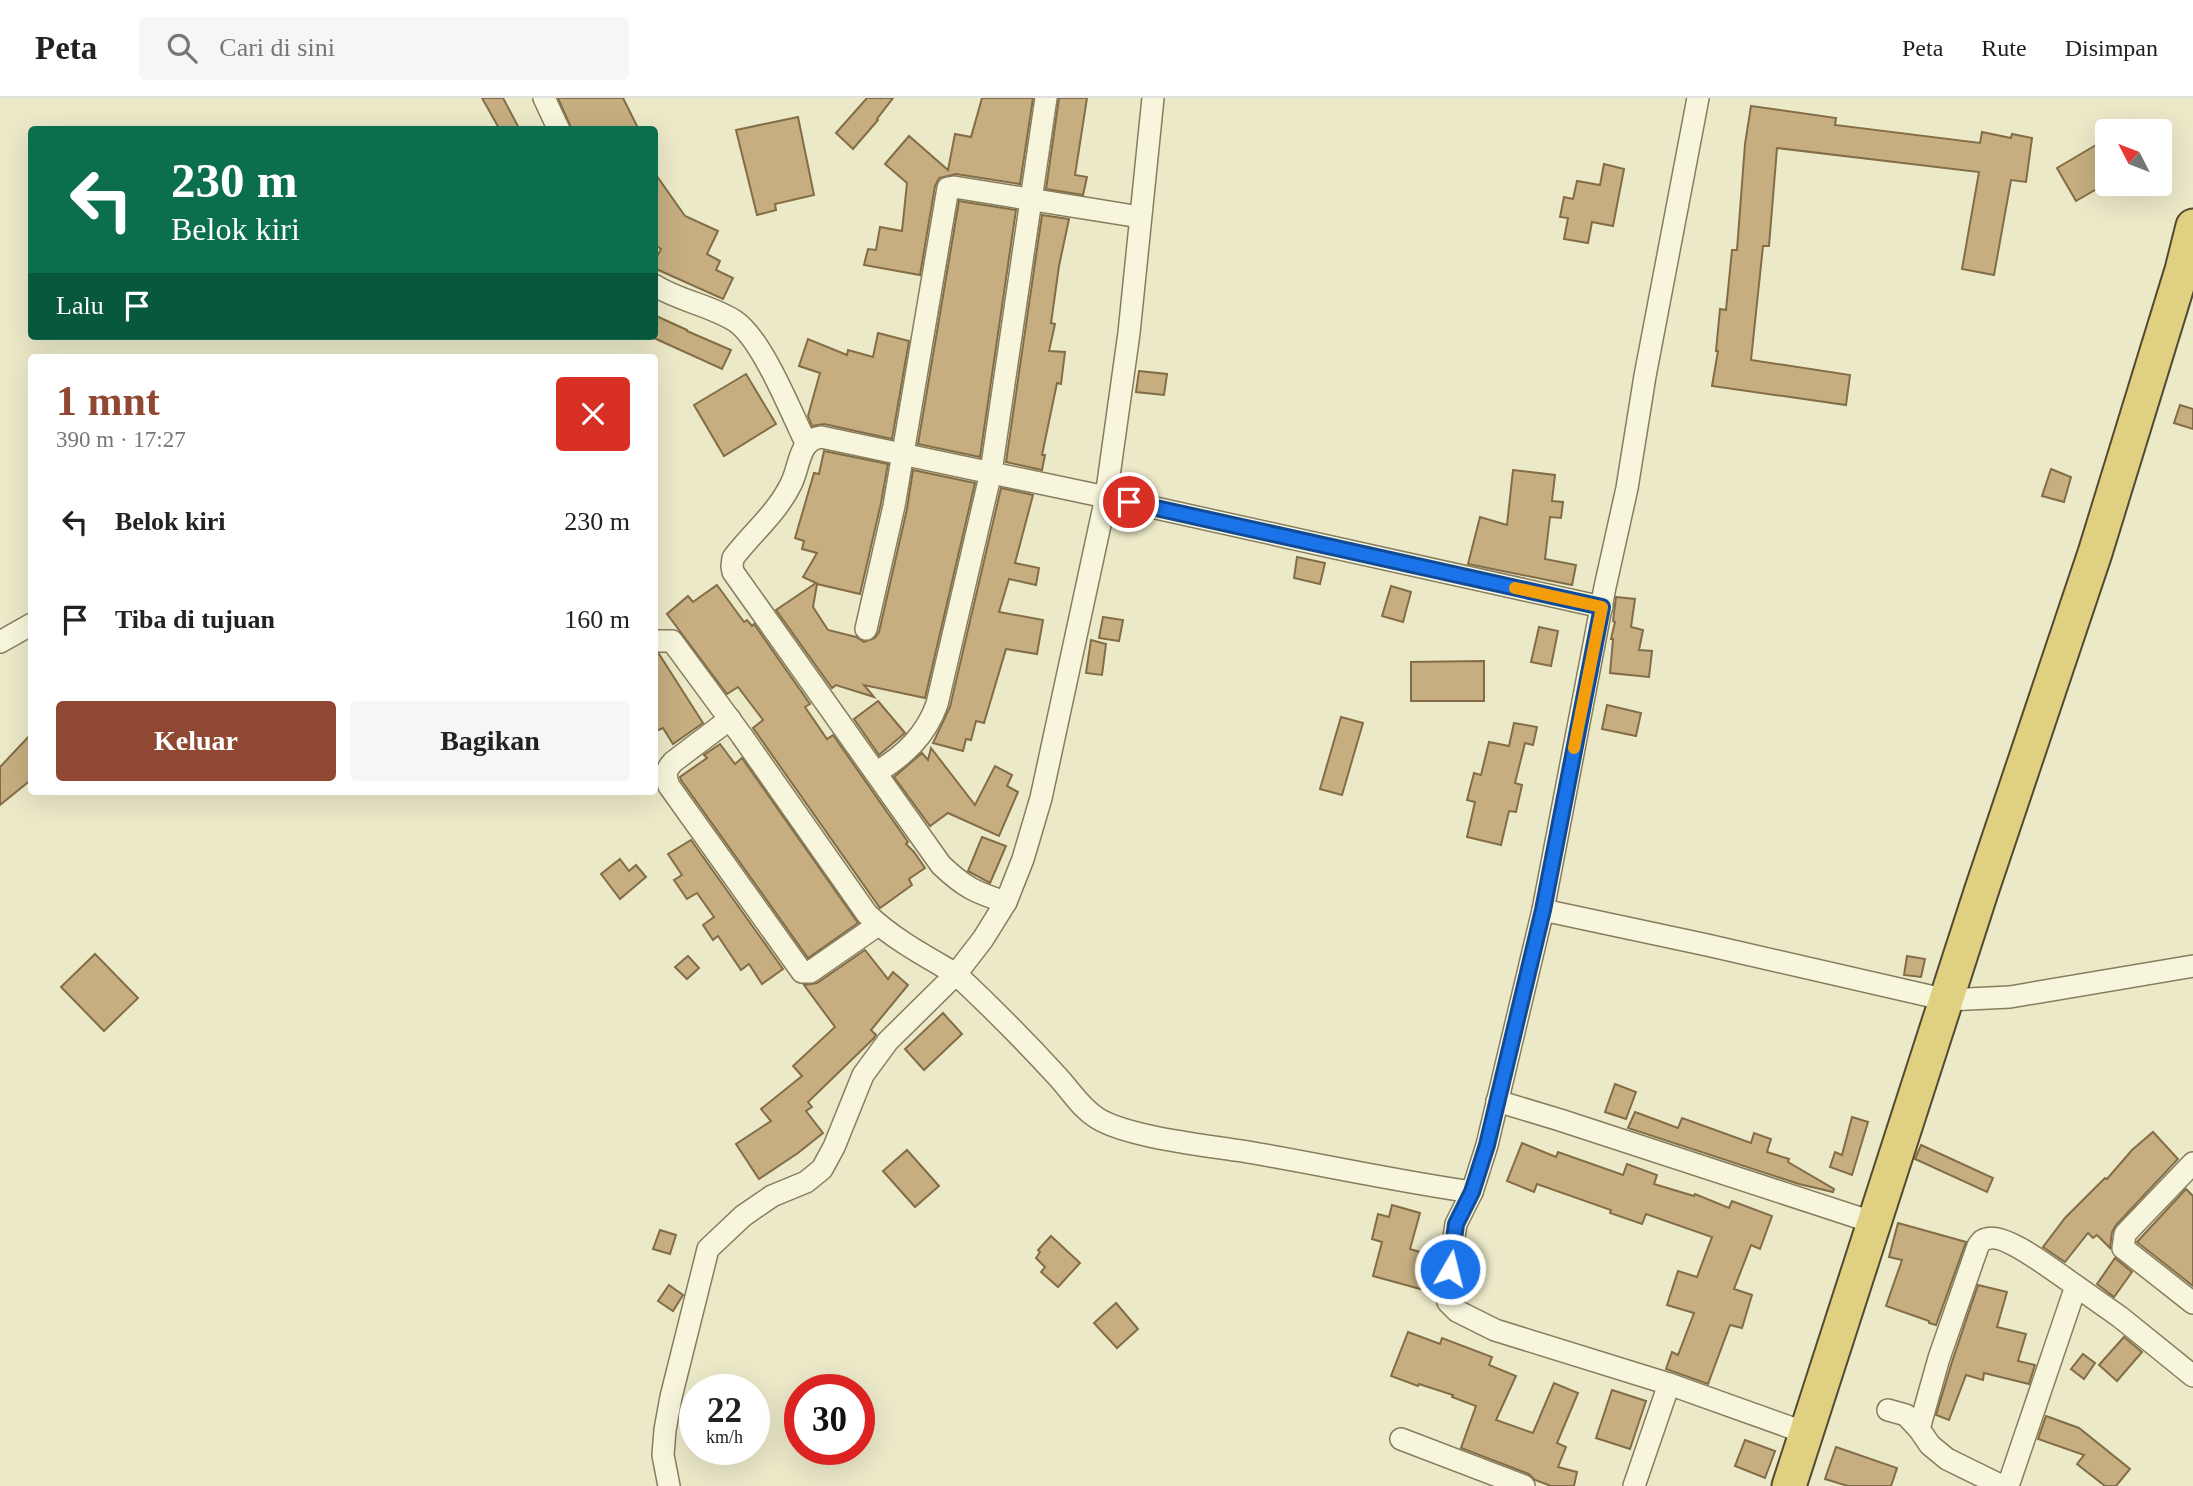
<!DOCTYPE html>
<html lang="id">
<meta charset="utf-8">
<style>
:root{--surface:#fff;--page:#f6f6f6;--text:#222;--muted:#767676;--line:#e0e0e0;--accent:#904833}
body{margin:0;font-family:"Times New Roman",serif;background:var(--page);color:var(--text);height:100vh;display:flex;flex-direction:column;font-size:26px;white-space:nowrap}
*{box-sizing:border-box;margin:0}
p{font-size:23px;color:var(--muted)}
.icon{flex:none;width:38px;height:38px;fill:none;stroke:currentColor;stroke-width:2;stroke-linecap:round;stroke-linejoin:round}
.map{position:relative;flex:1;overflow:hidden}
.drawer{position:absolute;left:28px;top:256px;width:630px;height:441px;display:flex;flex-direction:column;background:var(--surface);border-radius:7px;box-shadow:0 7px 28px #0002}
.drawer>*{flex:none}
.banner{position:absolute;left:28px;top:28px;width:630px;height:214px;border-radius:7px;box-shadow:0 7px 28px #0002;background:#0b6e4f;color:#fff;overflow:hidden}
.needle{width:46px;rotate:312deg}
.controls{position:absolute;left:2095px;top:21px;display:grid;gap:14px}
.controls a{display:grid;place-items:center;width:77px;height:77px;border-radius:7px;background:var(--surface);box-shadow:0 7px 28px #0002;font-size:35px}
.speed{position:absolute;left:679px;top:1276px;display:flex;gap:14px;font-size:35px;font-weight:700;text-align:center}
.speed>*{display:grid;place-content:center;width:91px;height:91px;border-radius:50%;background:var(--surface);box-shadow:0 7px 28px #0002;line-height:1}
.speed small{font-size:18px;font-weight:400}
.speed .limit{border:10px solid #d22;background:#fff;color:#111}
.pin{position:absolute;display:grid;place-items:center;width:60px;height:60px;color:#fff;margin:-30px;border:4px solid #fff;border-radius:50%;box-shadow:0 2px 7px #0007}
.me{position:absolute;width:77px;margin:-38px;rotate:8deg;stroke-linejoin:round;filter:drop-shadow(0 0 5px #0008)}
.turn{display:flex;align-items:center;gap:24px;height:147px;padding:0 28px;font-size:32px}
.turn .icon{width:91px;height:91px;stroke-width:2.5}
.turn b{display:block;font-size:49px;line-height:60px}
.then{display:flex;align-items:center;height:66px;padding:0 28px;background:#0003;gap:14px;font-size:26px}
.round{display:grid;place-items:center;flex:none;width:74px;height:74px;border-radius:7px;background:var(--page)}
.head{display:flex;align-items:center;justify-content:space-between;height:119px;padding:0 28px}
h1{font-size:42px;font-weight:700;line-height:52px;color:var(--accent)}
.button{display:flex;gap:14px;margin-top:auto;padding:14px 28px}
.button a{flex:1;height:80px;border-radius:7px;background:var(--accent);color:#fff;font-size:28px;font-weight:700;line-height:80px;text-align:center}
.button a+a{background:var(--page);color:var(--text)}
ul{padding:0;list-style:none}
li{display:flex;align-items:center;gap:21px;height:98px;padding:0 28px}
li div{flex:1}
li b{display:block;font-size:26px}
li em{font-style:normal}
header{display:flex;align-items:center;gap:42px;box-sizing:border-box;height:98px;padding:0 35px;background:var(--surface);border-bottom:2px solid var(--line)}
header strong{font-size:33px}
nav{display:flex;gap:38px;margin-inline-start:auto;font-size:24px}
.search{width:490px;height:63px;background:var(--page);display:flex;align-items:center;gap:18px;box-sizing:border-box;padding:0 24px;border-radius:7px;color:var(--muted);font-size:26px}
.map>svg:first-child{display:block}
.building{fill:#c6ae81;stroke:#836d46;stroke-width:2}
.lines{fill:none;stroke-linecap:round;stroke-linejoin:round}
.minor-casing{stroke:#867d5e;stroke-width:24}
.trunk-casing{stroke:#544a32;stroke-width:37}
.minor{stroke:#f7f5db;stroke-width:21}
.trunk{stroke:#dfd082;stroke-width:33}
.route-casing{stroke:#114b97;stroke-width:18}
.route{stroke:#1a73e8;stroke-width:12}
.slow{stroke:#f59e0b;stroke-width:12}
</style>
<header>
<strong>Peta</strong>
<div class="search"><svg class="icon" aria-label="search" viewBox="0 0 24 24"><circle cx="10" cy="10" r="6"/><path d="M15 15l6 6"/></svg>Cari di sini</div>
<nav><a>Peta</a><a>Rute</a><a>Disimpan</a></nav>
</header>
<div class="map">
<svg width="2193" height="1388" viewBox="0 0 2193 1388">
<rect width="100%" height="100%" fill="#ebe9c8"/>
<g class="building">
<path d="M482,0H503L520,32H500Z"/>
<path d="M558,0H623L639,32H572Z"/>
<path d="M867,0H893L877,21L878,22L853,51L836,35Z"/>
<path d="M982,0H1033L1020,86L956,76L939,80L935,88L920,177L864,167L868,151L876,152L880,129L902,133L907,85L885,66L909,38L948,72L955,36L971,39Z"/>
<path d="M1059,0H1087L1075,77L1087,79L1083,97L1046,91Z"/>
<path d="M1751,8L1836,20L1835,27L1980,45L1982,34L2011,40L2012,36L2032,40L2026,84L2011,82L1994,177L1962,171L1979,74L1777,50L1769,148H1763L1751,262L1850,277L1846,307L1712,288L1718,253H1716L1720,211L1726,212L1732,152H1737L1745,46Z"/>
<path d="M798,19L814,97L775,106L776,112L757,117L736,32Z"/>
<path d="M2096,47L2107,66V85L2076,103L2057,70Z"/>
<path d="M1604,66L1624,71L1613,128L1592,124L1588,145L1564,141L1568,120L1560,119L1564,99L1573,101L1577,83L1600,87Z"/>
<path d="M654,74L685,118L718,133L707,156L720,163L716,172L733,180L723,201L654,170V164L661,151L654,146Z"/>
<path d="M959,103L1016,112L980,359L918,346Z"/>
<path d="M1042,117L1069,121L1059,168L1051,225L1055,226L1049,253L1065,254L1061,286L1057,285L1042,357H1045L1042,372L1006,364Z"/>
<path d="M654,217L687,232V233L731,252L722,271L654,240Z"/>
<path d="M878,235L909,243L892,341L824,326L812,328L808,318L820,275L799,268L808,241L847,257L848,252L873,259Z"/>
<path d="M1139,273L1167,276L1164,297L1136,294Z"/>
<path d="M746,276L776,326L724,358L694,307Z"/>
<path d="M2180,307L2193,311V331L2174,325Z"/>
<path d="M824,353L888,366L881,405L860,496L817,486L813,509L828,532L856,539L864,544L875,540L879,534L907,411L913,372L975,385L925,600L864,587L874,599L836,587L832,590L776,512L816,485L803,479L817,455L802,451L804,443L795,440L814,375L819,376Z"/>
<path d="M2051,371L2071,379L2064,404L2042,398Z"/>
<path d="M1513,372L1555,377L1552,403L1563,404L1561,420L1550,419L1545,461L1576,467L1572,487L1468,466L1480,419L1507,427Z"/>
<path d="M1001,390L1033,397L1015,465L1039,470L1036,487L1009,481L999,514L1043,522L1037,556L1006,551L984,625L976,623L971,642L966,641L963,653L933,645L950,609Z"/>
<path d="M1297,459L1325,465L1320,486L1294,480Z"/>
<path d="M717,487L744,524L747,522L752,528L754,526L810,606L805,609L827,641L833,637L908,744L906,746L914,754L925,770L909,781L912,787L880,810L753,630L763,622L738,589L727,596L667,516L688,498L693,504Z"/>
<path d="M1391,488L1411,494L1403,524L1382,518Z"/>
<path d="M1616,499L1635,501L1631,529L1643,532L1639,552L1652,553L1649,579L1610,575L1613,541H1611L1615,524L1613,523Z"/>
<path d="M1103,519L1123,522L1119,543L1099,540Z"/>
<path d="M1539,529L1558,533L1551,568L1531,564Z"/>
<path d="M1091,542L1106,546L1102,577L1086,575Z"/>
<path d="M654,556H659L703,625L673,646L663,630L654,634Z"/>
<path d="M1484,563V603H1411V564Z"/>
<path d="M878,603L905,635L879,657L854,621Z"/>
<path d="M1607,607L1641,615L1636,638L1602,631Z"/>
<path d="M1341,619L1363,625L1342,697L1320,691Z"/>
<path d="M1514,625L1537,629L1533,647L1525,645L1515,685L1522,687L1516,714L1509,713L1501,747L1467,739L1475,704L1467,702L1474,675L1481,677L1489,644L1509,648Z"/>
<path d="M32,635V681L0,707V669Z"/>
<path d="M720,646L735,666L742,660L858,825L808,860L681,682L680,679L707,660L704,657Z"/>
<path d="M931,650L975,707L995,668L1012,677L1007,688L1018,694L999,738L948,715L930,728L894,679L922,655L928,662Z"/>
<path d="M982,739L1006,748L990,785L968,773Z"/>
<path d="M691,742L783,871L762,886L749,866L741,872L718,838L713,842L703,827L714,819L697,795L687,801L674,782L682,777L668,756Z"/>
<path d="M620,761L629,773L636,767L646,779L620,801L601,776Z"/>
<path d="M865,852L888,881L893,874L908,887L871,932L876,937L874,940L808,1004L812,1009L806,1013L823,1035L798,1055L759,1081L736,1046L771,1023L761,1011L802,978L793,968L835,929L804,887L817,885Z"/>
<path d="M95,856L138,900L104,933L61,889Z"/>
<path d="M688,858L699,870L687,881L675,869Z"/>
<path d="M1907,858L1925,861L1921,879L1904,877Z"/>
<path d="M943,915L962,936L924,972L905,951Z"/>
<path d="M1615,986L1636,994L1626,1021L1605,1014Z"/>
<path d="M1635,1014L1678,1030L1682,1020L1751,1045L1754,1035L1771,1041L1767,1054L1789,1061L1788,1064L1834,1091L1833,1094L1799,1086L1628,1030Z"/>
<path d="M1852,1019L1868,1024L1852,1077L1830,1069L1835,1054L1842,1057Z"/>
<path d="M2153,1034L2178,1061L2116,1127L2112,1134L2110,1150L2097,1137L2093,1140L2088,1135L2065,1164L2043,1149L2065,1120L2105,1080L2107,1081L2132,1052Z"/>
<path d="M1522,1045L1556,1059L1558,1054L1623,1077L1627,1066L1657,1077L1654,1086L1694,1098L1695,1096L1729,1110L1732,1103L1772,1118L1760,1151L1751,1147L1734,1191L1752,1197L1742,1230L1730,1227L1708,1286L1666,1271L1672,1254L1678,1257L1694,1215L1667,1207L1678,1173L1697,1179L1712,1139L1646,1116L1642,1126L1610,1115L1611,1112L1537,1086L1534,1094L1507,1083Z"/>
<path d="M1921,1047L1993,1080L1987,1094L1915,1061Z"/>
<path d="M907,1052L939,1088L915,1109L883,1073Z"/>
<path d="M2186,1091L2193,1098V1188L2137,1144Z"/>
<path d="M1392,1107L1420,1115L1410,1151L1434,1158L1424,1192L1373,1178L1382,1144L1372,1141L1378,1116L1389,1119Z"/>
<path d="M1898,1125L1966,1144L1936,1227L1929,1225V1223L1886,1208L1902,1162L1889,1159Z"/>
<path d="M660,1132L676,1137L670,1156L653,1151Z"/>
<path d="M1051,1138L1080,1165L1058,1189L1041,1174L1045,1169L1036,1160L1040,1154L1038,1152Z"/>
<path d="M2115,1160L2132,1174L2114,1199L2097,1186Z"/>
<path d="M669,1187L683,1197L673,1213L658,1203Z"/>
<path d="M1978,1187L2007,1194L1997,1229L2026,1236L2018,1263L2035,1267L2029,1286L1984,1275L1983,1282L1966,1277L1949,1322L1936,1317L1952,1264Z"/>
<path d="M1116,1205L1138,1231L1117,1250L1094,1225Z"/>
<path d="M1408,1234L1440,1246L1442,1240L1492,1259L1489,1267L1516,1278L1496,1322L1533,1335L1554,1285L1578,1295L1557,1345L1566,1349L1558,1369L1577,1374L1574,1388H1551L1535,1382L1529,1376L1461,1350L1476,1308L1452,1299L1453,1297L1419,1286L1418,1288L1391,1278Z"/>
<path d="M2124,1239L2142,1254L2117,1283L2099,1267Z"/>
<path d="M2083,1256L2095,1265L2084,1281L2071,1271Z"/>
<path d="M1612,1292L1646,1303L1630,1351L1596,1340Z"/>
<path d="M2046,1318L2079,1330L2130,1371L2116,1388H2105L2077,1366L2084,1357L2038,1341Z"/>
<path d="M1745,1342L1775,1353L1765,1380L1735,1368Z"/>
<path d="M1836,1349L1897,1370L1891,1388H1848L1825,1381Z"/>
</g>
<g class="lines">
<g class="minor-casing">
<g id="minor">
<path d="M544,0L559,32"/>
<path d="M1153,0L1129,235L1106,399L1041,700L1023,761L1006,804L983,841L956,876C991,909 1025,943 1057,978C1071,993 1080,1009 1097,1020C1127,1039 1204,1047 1242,1053C1319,1066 1395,1083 1472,1094L1456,1126L1446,1191L1448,1204L1457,1213L1495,1232L1669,1286L1806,1335"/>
<path d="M654,187C679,203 710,207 735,223C762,241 791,314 806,345"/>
<path d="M866,531L894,408L948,90L954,89L1140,119"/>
<path d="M654,543H672L742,638L867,816C893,841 925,858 956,876L888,943L863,977L834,1049L822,1071L806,1084L772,1098L743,1118L708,1151L671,1299L665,1332L663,1357L669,1388"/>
<path d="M0,544L32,526"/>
<path d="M730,621L673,664C665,673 665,677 669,688L802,874H810L878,827"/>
<path d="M877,674C905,657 926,637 937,606L991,374L1046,0"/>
<path d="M1006,804C976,795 964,789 941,767L733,474L732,468L733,460C752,435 777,415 791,386C800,369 798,342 821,339L1106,399L1602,509"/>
<path d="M1543,812L1707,847L1947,902L2010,899L2193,868"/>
<path d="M1497,1003L1560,1022L1875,1125"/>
<path d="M2193,1065L2125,1136L2123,1150L2193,1205"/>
<path d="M1472,1094L1487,1047L1543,812L1605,489L1627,390L1645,278L1698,0"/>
<path d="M2076,1188L2120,1219L2193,1278"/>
<path d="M1888,1312L1906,1317L1919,1331L1930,1347L1947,1361L2002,1388"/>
<path d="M1919,1331L1939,1260L1978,1148C1981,1144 1981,1142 1986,1141C2005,1133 2059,1177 2076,1188L2008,1388"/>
<path d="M1401,1341L1524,1388"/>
<path d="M1634,1388L1669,1286"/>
</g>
</g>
<g class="trunk-casing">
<path id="trunk" d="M1789,1388L1981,794L2095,455L2182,172L2193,128"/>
</g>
<use href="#minor" class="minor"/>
<use href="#trunk" class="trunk"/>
</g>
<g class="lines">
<g class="route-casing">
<path id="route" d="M1129,404L1602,509L1543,812L1487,1047L1472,1094L1456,1126L1450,1171"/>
</g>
<use href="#route" class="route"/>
<path class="slow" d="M1515,490L1602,509L1574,650"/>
</g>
</svg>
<div class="controls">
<a><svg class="needle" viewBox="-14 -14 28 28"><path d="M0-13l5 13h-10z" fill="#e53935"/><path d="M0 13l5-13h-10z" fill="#767676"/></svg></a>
</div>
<div class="speed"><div>22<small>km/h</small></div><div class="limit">30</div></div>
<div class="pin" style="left:1129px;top:404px;background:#d93025"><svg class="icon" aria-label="arrive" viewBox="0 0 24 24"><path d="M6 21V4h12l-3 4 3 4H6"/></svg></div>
<svg class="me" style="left:1450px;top:1171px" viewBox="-20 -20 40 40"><circle r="17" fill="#1a73e8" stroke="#fff" stroke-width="3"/><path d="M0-11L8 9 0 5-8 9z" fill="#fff"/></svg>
<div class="banner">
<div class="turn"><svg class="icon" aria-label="left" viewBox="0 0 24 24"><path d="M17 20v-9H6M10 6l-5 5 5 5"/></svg><div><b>230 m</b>Belok kiri</div></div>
<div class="then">Lalu<svg class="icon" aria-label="arrive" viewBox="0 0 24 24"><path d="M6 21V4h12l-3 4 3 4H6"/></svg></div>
</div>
<section class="drawer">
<div class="head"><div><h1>1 mnt</h1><p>390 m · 17:27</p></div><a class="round" style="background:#d93025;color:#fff"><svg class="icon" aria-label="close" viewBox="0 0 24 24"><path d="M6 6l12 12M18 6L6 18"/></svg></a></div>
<ul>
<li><svg class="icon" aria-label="left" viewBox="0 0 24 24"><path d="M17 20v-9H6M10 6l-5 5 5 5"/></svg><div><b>Belok kiri</b></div><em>230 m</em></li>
<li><svg class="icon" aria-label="arrive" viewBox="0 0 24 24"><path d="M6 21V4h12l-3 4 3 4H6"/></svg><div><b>Tiba di tujuan</b></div><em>160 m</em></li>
</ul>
<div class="button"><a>Keluar</a><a>Bagikan</a></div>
</section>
</div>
